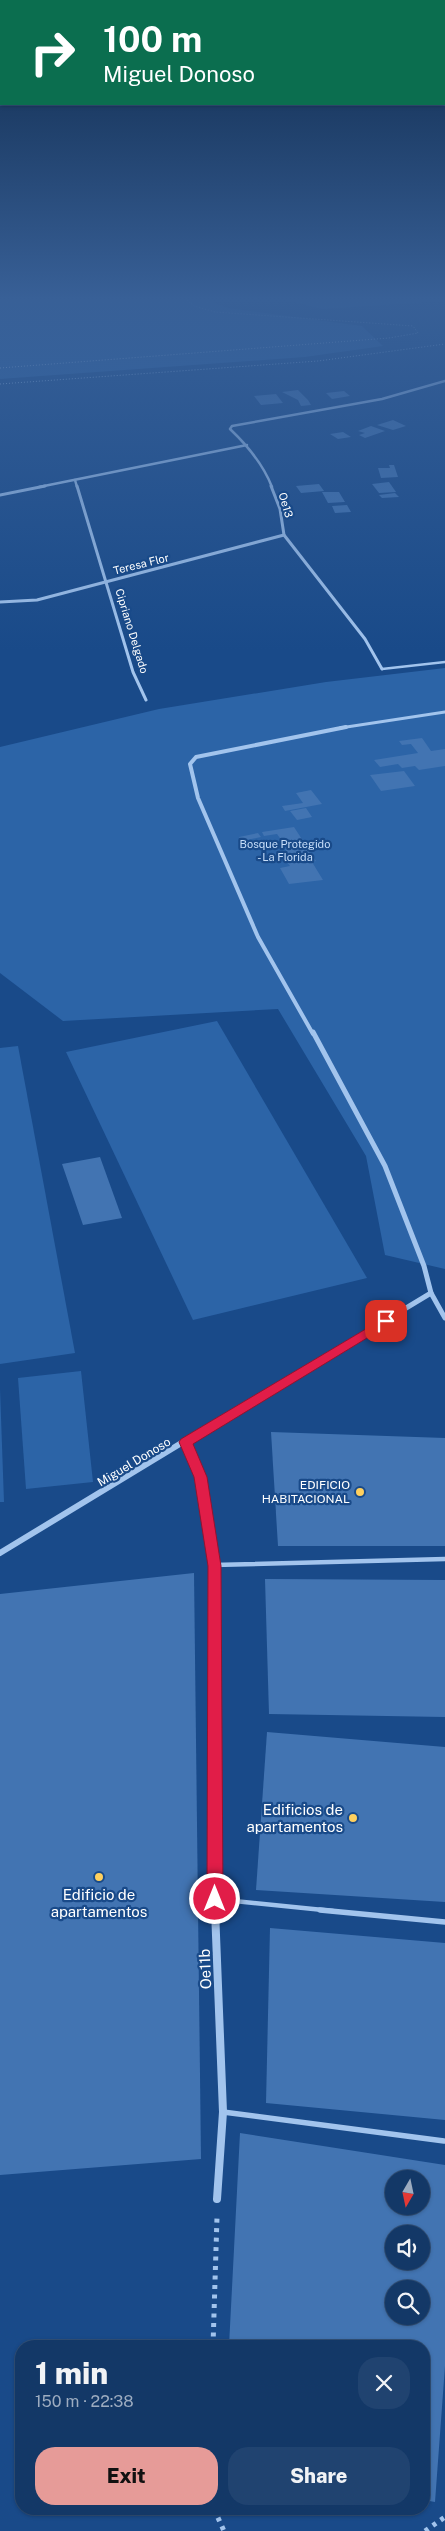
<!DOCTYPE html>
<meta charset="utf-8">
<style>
:root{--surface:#133867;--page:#204370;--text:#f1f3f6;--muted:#9dacc0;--line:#32527b;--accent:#e69b98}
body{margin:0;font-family:"Public Sans",sans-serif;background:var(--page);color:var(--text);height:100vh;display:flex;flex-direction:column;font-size:19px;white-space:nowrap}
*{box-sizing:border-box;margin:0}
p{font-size:16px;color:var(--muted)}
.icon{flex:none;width:28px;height:28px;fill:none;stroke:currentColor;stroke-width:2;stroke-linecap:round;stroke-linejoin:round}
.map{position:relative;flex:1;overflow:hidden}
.drawer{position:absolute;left:15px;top:2340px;width:415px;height:175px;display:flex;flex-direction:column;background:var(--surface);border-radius:20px;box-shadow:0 1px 4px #0004,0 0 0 1px var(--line)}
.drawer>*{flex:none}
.guide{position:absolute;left:0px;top:0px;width:445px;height:105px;box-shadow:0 1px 4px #0004,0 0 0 1px var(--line);background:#0b6e4f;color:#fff;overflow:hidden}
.needle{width:32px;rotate:189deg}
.fabs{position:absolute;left:385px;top:2170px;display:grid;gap:10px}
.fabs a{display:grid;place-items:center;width:45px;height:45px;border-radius:50%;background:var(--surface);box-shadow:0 1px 4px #0004,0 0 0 1px var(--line);font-size:25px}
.pin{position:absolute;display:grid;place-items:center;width:42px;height:42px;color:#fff;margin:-21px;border-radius:10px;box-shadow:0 2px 8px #0006}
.me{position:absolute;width:55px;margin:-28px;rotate:0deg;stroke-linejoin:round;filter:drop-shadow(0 0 4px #0008)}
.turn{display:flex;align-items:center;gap:18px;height:105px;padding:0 20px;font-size:22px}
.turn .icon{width:65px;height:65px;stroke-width:2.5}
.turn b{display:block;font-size:35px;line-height:42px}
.round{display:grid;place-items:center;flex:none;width:52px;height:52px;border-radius:20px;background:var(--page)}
.head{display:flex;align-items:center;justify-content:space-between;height:85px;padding:0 20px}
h1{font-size:30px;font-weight:800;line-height:38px}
.cta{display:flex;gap:10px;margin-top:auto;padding:10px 20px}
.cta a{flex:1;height:58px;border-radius:20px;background:var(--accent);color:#111;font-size:20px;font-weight:800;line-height:58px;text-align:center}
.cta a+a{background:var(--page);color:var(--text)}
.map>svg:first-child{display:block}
.green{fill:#2c64a7}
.building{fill:#4274b2;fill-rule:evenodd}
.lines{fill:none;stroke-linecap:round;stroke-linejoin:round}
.path-far1{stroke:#a2c4ed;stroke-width:1;stroke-dasharray:1 2;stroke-linecap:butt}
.path{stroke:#a2c4ed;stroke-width:5;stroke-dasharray:4 5.5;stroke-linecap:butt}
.lane-far2{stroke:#a2c4ed;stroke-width:2.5}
.lane-far1{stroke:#a2c4ed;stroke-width:4.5}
.lane{stroke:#a2c4ed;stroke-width:5.5}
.street-far5{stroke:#a2c4ed;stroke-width:2.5}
.street-far4{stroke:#a2c4ed;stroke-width:3}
.street-far3{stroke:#a2c4ed;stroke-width:4}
.street-far2{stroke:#a2c4ed;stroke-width:5}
.street-far1{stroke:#a2c4ed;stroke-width:6}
.street{stroke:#a2c4ed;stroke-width:8}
.route{fill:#e11d48;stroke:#92132f}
.poi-dot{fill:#ffd05e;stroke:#194a89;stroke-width:2}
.labels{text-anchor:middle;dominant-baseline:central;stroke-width:4.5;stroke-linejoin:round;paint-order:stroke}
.far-street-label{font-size:11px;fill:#fff;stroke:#194a89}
.far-park-label{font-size:11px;fill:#c7defa;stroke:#194a89}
.street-label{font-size:12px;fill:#fff;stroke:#194a89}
.poi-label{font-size:12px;fill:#fff;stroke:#194a89;text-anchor:end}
.near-poi-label{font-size:15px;fill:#fff;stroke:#194a89;text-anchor:end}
.near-street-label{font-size:15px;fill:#fff;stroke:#194a89}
</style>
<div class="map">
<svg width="445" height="2531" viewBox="0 0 445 2531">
<rect width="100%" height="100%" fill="#194a89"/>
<g class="green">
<path d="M0,296H196L228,308L362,326L383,346L305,357L0,379Z"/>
<path d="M271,296H445L444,301L322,309Z"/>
<path d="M445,668V1269L385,1255L366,1156L278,1009L63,1021L0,973V747L159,709L326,682Z"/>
<path d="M217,1021L367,1278L193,1320L66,1052Z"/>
<path d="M18,1046L75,1353L0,1364V1048Z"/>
<path d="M81,1371L93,1482L26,1489L18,1378Z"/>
<path d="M0,1389L4,1502H0Z"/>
</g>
<g class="building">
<path d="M298,390L308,400L311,405L301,406L298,400L282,392Z"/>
<path d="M344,391L350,396L332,399L326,393Z"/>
<path d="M276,394L283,403L261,405L254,396Z"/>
<path d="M393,420L406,426L393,430L377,425Z"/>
<path d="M371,426L385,431L365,438L359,435L365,433L358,431Z"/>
<path d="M343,432L351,437L338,439L330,434Z"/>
<path d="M389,465H394L398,477L381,478L378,468H390Z"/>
<path d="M389,482L396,492L379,493L372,484Z"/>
<path d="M319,484L324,491L301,493L296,486Z"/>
<path d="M322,492H339L345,502L328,503Z"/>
<path d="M395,493L399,497L382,498L379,495Z"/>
<path d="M347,505L351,512L335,513L332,506Z"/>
<path d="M422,738L431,751L445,749V766L419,770L415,766L402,768L398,764L380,767L374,760L418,753L411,744L402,745L399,741Z"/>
<path d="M404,771L415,786L381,791L370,775Z"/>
<path d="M311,790L322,804L285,811L282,806L303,803L296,793Z"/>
<path d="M306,808L312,817L297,820L290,811Z"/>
<path d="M294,827L316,861L312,862L323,880L289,884L280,868L290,866L287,862L292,860L285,849L287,848L277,834L264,836L262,832Z"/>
<path d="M258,833L261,837L242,841L239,837Z"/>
<path d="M100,1157L122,1218L83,1225L62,1164Z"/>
<path d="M271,1432L445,1438V1546H278Z"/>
<path d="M194,1573L201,2159L0,2175V1594Z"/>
<path d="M265,1579L445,1580V1717L269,1714Z"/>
<path d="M267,1732L445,1747V1902L256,1890Z"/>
<path d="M270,1928L445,1943V2120L266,2103Z"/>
<path d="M240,2133L445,2165V2366L435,2502L424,2500V2346H229ZM394,2179H421V2206H394ZM394,2234H421V2261H394ZM394,2289H421V2316H394Z"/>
</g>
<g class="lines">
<g class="path-far1">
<path d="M0,368L389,338L418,333L413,326L215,312L194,306L183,296"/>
<path d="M0,384L318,361L445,344"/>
</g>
<g class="path">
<path d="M213,2346L217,2217"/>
<path d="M214,2509L224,2531"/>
<path d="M425,2531L445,2517"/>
</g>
<path class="lane-far2" d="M382,669L445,662"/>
<g class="lane-far1">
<path d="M214,1565L445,1559"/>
<path d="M215,1899L333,1911"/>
</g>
<g class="lane">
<path d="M320,1910L445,1922"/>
<path d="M223,2112L444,2141"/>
</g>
<g class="street-far5">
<path d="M75,480L77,487"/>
<path d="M39,487L247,445"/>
<path d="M272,487C263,464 248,446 230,429L232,426L382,399L445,381"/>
</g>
<g class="street-far4">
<path d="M77,486L133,672L146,700"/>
<path d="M271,486L280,509L284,535L365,639L382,669"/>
<path d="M0,495L45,486"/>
<path d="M0,602L37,600L284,535"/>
<path d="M340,728L445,712"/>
</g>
<path class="street-far3" d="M313,1034L258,937L198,798L190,764L196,757L346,727"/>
<g class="street-far2">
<path d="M313,1032L385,1166L424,1266L431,1293L445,1318"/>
<path d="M219,1421L431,1293"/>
</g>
<g class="street-far1">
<path d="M186,1442L201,1477L214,1565L215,1911"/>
<path d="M0,1553L221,1419"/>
</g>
<path class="street" d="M215,1910L223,2112L217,2199"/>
</g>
<linearGradient id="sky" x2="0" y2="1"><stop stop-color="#0e294b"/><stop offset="0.46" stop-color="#386097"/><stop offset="1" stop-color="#386097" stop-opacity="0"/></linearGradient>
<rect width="445" height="650" fill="url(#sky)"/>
<path class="route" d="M386,1317L391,1321L390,1324L193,1444L207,1477L221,1566L223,1899L221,1904L215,1907L210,1904L207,1899L208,1566L194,1477L179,1442L181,1439Z"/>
<g class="poi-dot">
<circle cx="360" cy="1492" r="5"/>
<circle cx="353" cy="1818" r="5"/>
<circle cx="99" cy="1877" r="5"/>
</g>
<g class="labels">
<g class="far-street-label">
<text transform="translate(286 505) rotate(74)">Oe13</text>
<text transform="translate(141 564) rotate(-14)">Teresa Flor</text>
<text transform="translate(132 631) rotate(73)">Cipriano Delgado</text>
</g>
<g class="far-park-label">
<text x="285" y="844">Bosque Protegido<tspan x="285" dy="13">- La Florida</tspan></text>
</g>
<g class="street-label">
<text transform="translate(134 1462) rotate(-31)">Miguel Donoso</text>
</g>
<g class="poi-label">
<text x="350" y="1485">EDIFICIO<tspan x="350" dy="14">HABITACIONAL</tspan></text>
</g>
<g class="near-poi-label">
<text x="343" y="1809">Edificios de<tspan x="343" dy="17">apartamentos</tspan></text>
<text x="99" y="1894" text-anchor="middle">Edificio de<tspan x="99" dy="17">apartamentos</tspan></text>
</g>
<g class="near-street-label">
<text transform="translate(205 1969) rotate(-92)">Oe11b</text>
</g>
</g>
</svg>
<div class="fabs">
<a><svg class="needle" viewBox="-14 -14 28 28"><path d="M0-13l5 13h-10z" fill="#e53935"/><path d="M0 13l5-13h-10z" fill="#9dacc0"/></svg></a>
<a><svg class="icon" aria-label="sound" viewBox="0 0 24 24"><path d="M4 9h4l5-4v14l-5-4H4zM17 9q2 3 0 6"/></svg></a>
<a><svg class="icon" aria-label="search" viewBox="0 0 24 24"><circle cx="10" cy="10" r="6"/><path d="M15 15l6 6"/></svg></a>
</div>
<div class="pin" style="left:386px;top:1321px;background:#d93025"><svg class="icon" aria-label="arrive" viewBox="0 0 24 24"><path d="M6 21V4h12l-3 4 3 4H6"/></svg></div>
<svg class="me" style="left:215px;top:1899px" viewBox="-20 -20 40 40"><circle r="17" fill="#e11d48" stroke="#fff" stroke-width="3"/><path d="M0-11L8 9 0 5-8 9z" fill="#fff"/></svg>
<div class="guide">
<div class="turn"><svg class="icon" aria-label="right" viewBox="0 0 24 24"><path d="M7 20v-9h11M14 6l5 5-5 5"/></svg><div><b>100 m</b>Miguel Donoso</div></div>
</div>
<section class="drawer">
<div class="head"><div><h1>1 min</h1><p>150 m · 22:38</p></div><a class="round"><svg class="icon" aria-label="close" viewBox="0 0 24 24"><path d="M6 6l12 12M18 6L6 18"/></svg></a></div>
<div class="cta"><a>Exit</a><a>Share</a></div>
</section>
</div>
